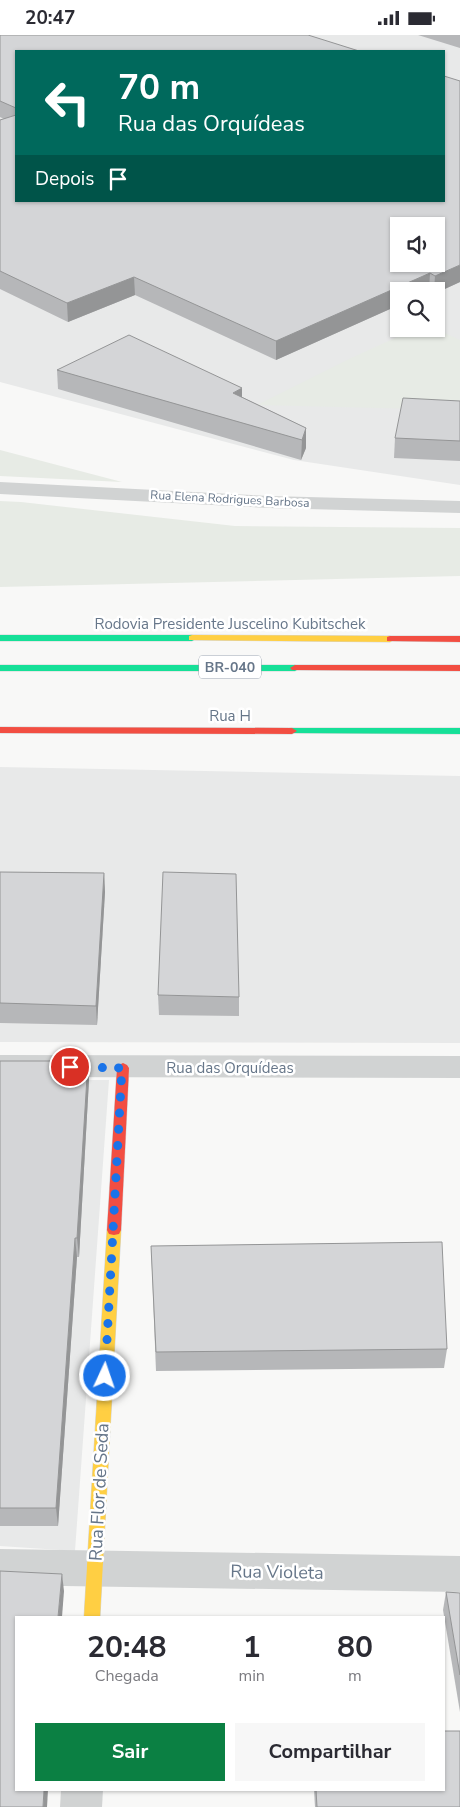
<!DOCTYPE html>
<html lang="pt">
<meta charset="utf-8">
<style>
:root{--surface:#fff;--page:#f7f7f7;--text:#2b2b33;--muted:#7c7c81;--accent:#0b8043}
body{margin:0;font-family:"Nunito Sans",sans-serif;background:var(--page);color:var(--text);height:100vh;display:flex;flex-direction:column;font-size:19px;white-space:nowrap}
*{box-sizing:border-box;margin:0}
p{font-size:16px;color:var(--muted)}
.icon{flex:none;width:28px;height:28px;fill:none;stroke:currentColor;stroke-width:2;stroke-linecap:round;stroke-linejoin:round}
.map{position:relative;flex:1;overflow:hidden}
.details{position:absolute;left:15px;top:1581px;width:430px;height:175px;display:flex;flex-direction:column;background:var(--surface);border-radius:0px;box-shadow:0 1px 4px #0004}
.details>*{flex:none}
.top-card{position:absolute;left:15px;top:15px;width:430px;height:152px;border-radius:0px;box-shadow:0 1px 4px #0004;background:#00695c;color:#fff;overflow:hidden}
.fabs{position:absolute;left:390px;top:182px;display:grid;gap:10px}
.fabs a{display:grid;place-items:center;width:55px;height:55px;border-radius:0px;background:var(--surface);box-shadow:0 1px 4px #0004;font-size:25px}
.pin{position:absolute;display:grid;place-items:center;width:42px;height:42px;color:#fff;margin:-21px;border:2px solid #fff;border-radius:50%;box-shadow:0 1px 5px #0007}
.me{position:absolute;width:55px;margin:-28px;rotate:3deg;stroke-linejoin:round;filter:drop-shadow(0 0 4px #0008)}
.turn{display:flex;align-items:center;gap:18px;height:105px;padding:0 20px;font-size:22px}
.turn .icon{width:65px;height:65px;stroke-width:2.5}
.turn b{display:block;font-size:35px;line-height:42px}
.then{display:flex;align-items:center;height:48px;padding:0 20px;background:#0003;gap:10px;font-size:19px}
.eta{display:flex;justify-content:space-evenly;align-items:center;height:85px;text-align:center}
.eta b{font-size:30px;font-weight:700;line-height:35px}
.button{display:flex;gap:10px;margin-top:auto;padding:10px 20px}
.button a{flex:1;height:58px;border-radius:0px;background:var(--accent);color:#fff;font-size:20px;font-weight:700;line-height:58px;text-align:center}
.button a+a{background:var(--page);color:var(--text)}
.status{display:flex;justify-content:space-between;align-items:center;height:35px;padding:0 25px;background:var(--surface);direction:ltr}
.status svg{height:14px;fill:currentColor}
.map>svg:first-child{display:block}
.built{fill:#e8e9e9;fill-rule:evenodd}
.green{fill:#e7ebe5}
.lines{fill:none;stroke-linecap:round;stroke-linejoin:round}
.fast-casing{stroke:#d3d5d6;stroke-width:1}
.slow-casing{stroke:#d3d5d6;stroke-width:1}
.jam-casing{stroke:#d3d5d6;stroke-width:1}
.street{fill:#d1d3d3;fill-rule:evenodd}
.fast{fill:#16e098;fill-rule:evenodd}
.slow{fill:#ffcf43;fill-rule:evenodd}
.jam{fill:#f24e42;fill-rule:evenodd}
.wall{fill:#b6b7b9}
.shaded-wall{fill:#949596}
.building{fill:#d4d5d7;stroke:#949596;fill-rule:evenodd}
.route{stroke:#1a73e8;stroke-width:9;stroke-dasharray:0 16.2}
.labels{text-anchor:middle;dominant-baseline:central;stroke-width:5;stroke-linejoin:round;paint-order:stroke}
.far-street-label{font-size:12px;fill:#667689;stroke:#fff}
.shield{fill:#fff;stroke:#949fac;stroke-width:1}
.shield-label{font-size:14px;font-weight:bold;fill:#667689}
.street-label{font-size:15px;fill:#667689;stroke:#fff}
.near-street-label{font-size:18px;fill:#667689;stroke:#fff}
</style>
<div class="status"><b>20:47</b><svg viewBox="0 0 49 12"><path d="M0 12V9h3v3zM5 12V6h3v6zM10 12V3h3v9zM15 12V0h3v12zM26 1h20v11H26zM47 4h2v5h-2z"/></svg></div>
<div class="map">
<svg width="460" height="1772" viewBox="0 0 460 1772">
<rect width="100%" height="100%" fill="#f8f8f7"/>
<g class="built">
<path d="M0,0H460V450L294,425L0,347ZM16,16H444V166H16ZM399,191H436V229H399ZM399,256H436V294H399Z"/>
<path d="M0,732L460,741V1008L0,1007Z"/>
<path d="M0,1045H109L75,1516L0,1511Z"/>
</g>
<g class="green">
<path d="M415,294H436L460,305V375L257,370L351,323Z"/>
<path d="M0,415L122,447L0,441Z"/>
<path d="M0,466L21,467L235,491L460,493V541L0,552Z"/>
</g>
<g class="lines">
<g class="fast-casing">
<g id="fast">
<path d="M0,600H192L197,603L192,606H0Z"/>
<path d="M0,630H295L300,633L295,636H0Z"/>
<path d="M292,693H460V699L288,698L287,696L288,694Z"/>
</g>
</g>
<g class="slow-casing">
<g id="slow">
<path d="M192,600L390,601L395,604L390,607L189,605V601Z"/>
<path d="M114,1190L119,1191L121,1195L100,1582H84L107,1195L109,1191Z"/>
</g>
</g>
<g class="jam-casing">
<g id="jam">
<path d="M390,601H460V607L387,606V602Z"/>
<path d="M295,630H460V636L292,635L290,633Z"/>
<path d="M0,692L292,693L297,696L292,699L0,698Z"/>
<path d="M123,1028L127,1030L129,1033L121,1195L119,1199L114,1200L109,1199L107,1195L117,1033L119,1030Z"/>
</g>
</g>
<g class="street">
<path d="M0,447L269,461L460,466V478L269,473L0,459Z"/>
<path d="M0,1020L460,1021V1043L0,1042Z"/>
<path d="M0,1514L460,1521V1557L0,1550Z"/>
<path d="M61,1755H103L102,1772H60Z"/>
</g>
<use href="#fast" class="fast"/>
<use href="#slow" class="slow"/>
<use href="#jam" class="jam"/>
</g>
<g class="wall">
<path d="M0,0L16,16V166H444L460,247L436,258V256H399V270L276,325L135,260L68,287L0,254V85L4,84L0,82Z"/>
<path d="M418,0H460V13Z"/>
<path d="M57,335L242,362L306,393V413L301,425L58,354Z"/>
<path d="M460,366V426L394,423L395,403Z"/>
<path d="M0,837L104,838L105,857L97,990L0,988Z"/>
<path d="M158,960L239,962V981L159,980Z"/>
<path d="M0,1026L89,1045L79,1222H77L58,1491H0Z"/>
<path d="M151,1211L447,1314L444,1333L156,1336Z"/>
<path d="M446,1557L460,1558V1677L443,1575Z"/>
<path d="M314,1755H444L460,1772H315Z"/>
</g>
<g class="shaded-wall">
<path d="M460,230V247L436,258V256H434L435,241Z"/>
<path d="M430,238L429,256H399V270L276,325V306Z"/>
<path d="M134,242L135,260L68,287L67,268Z"/>
<path d="M242,353V373L233,358Z"/>
<path d="M306,393V413L301,425L302,405Z"/>
<path d="M104,838L105,857L97,990L96,971Z"/>
<path d="M88,1026L89,1045L79,1222L77,1203Z"/>
<path d="M75,1203L77,1222L58,1491L56,1473Z"/>
<path d="M62,1539L64,1556L62,1582H58Z"/>
<path d="M44,1755H48L47,1772H43Z"/>
</g>
<g class="building">
<path d="M0,0H308L359,16H16V73L0,66Z"/>
<path d="M444,41L460,46V230L435,241L430,238L276,306L134,242L67,268L0,236V85L16,80V166H444ZM399,191H436V229H399Z"/>
<path d="M129,300L242,353L233,358L306,393L302,405L57,335Z"/>
<path d="M403,363L460,366V406L395,403Z"/>
<path d="M0,837L104,838L96,971L0,968Z"/>
<path d="M163,837L236,839L239,962L158,960Z"/>
<path d="M0,1026H88L77,1203H75L56,1473H0Z"/>
<path d="M442,1207L447,1314L156,1317L151,1211Z"/>
<path d="M0,1536L62,1539L58,1582H16V1755H44L43,1772H0Z"/>
<path d="M446,1557L460,1558V1640Z"/>
<path d="M444,1696H460V1772H317L316,1755H444Z"/>
</g>
<g class="lines">
<path class="route" d="M70,1032L122,1033L105,1341"/>
</g>
<g class="labels">
<g class="far-street-label">
<text transform="translate(230 464) rotate(3)">Rua Elena Rodrigues Barbosa</text>
</g>
<rect class="shield" x="199" y="620.5" width="62" height="23" rx="4"/>
<g class="shield-label">
<text x="230" y="632">BR-040</text>
</g>
<g class="street-label">
<text x="230" y="589">Rodovia Presidente Juscelino Kubitschek</text>
<text x="230" y="681">Rua H</text>
<text x="230" y="1033">Rua das Orquídeas</text>
</g>
<g class="near-street-label">
<text transform="translate(99 1457) rotate(-87)">Rua Flor de Seda</text>
<text transform="translate(277 1537) rotate(1)">Rua Violeta</text>
</g>
</g>
</svg>
<div class="fabs">
<a><svg class="icon" aria-label="sound" viewBox="0 0 24 24"><path d="M4 9h4l5-4v14l-5-4H4zM17 9q2 3 0 6"/></svg></a>
<a><svg class="icon" aria-label="search" viewBox="0 0 24 24"><circle cx="10" cy="10" r="6"/><path d="M15 15l6 6"/></svg></a>
</div>
<div class="pin" style="left:70px;top:1032px;background:#d93025"><svg class="icon" aria-label="arrive" viewBox="0 0 24 24"><path d="M6 21V4h12l-3 4 3 4H6"/></svg></div>
<svg class="me" style="left:105px;top:1341px" viewBox="-20 -20 40 40"><circle r="17" fill="#1a73e8" stroke="#fff" stroke-width="3"/><path d="M0-11L8 9 0 5-8 9z" fill="#fff"/></svg>
<div class="top-card">
<div class="turn"><svg class="icon" aria-label="left" viewBox="0 0 24 24"><path d="M17 20v-9H6M10 6l-5 5 5 5"/></svg><div><b>70 m</b>Rua das Orquídeas</div></div>
<div class="then">Depois<svg class="icon" aria-label="arrive" viewBox="0 0 24 24"><path d="M6 21V4h12l-3 4 3 4H6"/></svg></div>
</div>
<section class="details">
<div class="eta">
<div><b>20:48</b><p>Chegada</p></div>
<div><b>1</b><p>min</p></div>
<div><b>80</b><p>m</p></div>
</div>
<div class="button"><a>Sair</a><a>Compartilhar</a></div>
</section>
</div>
